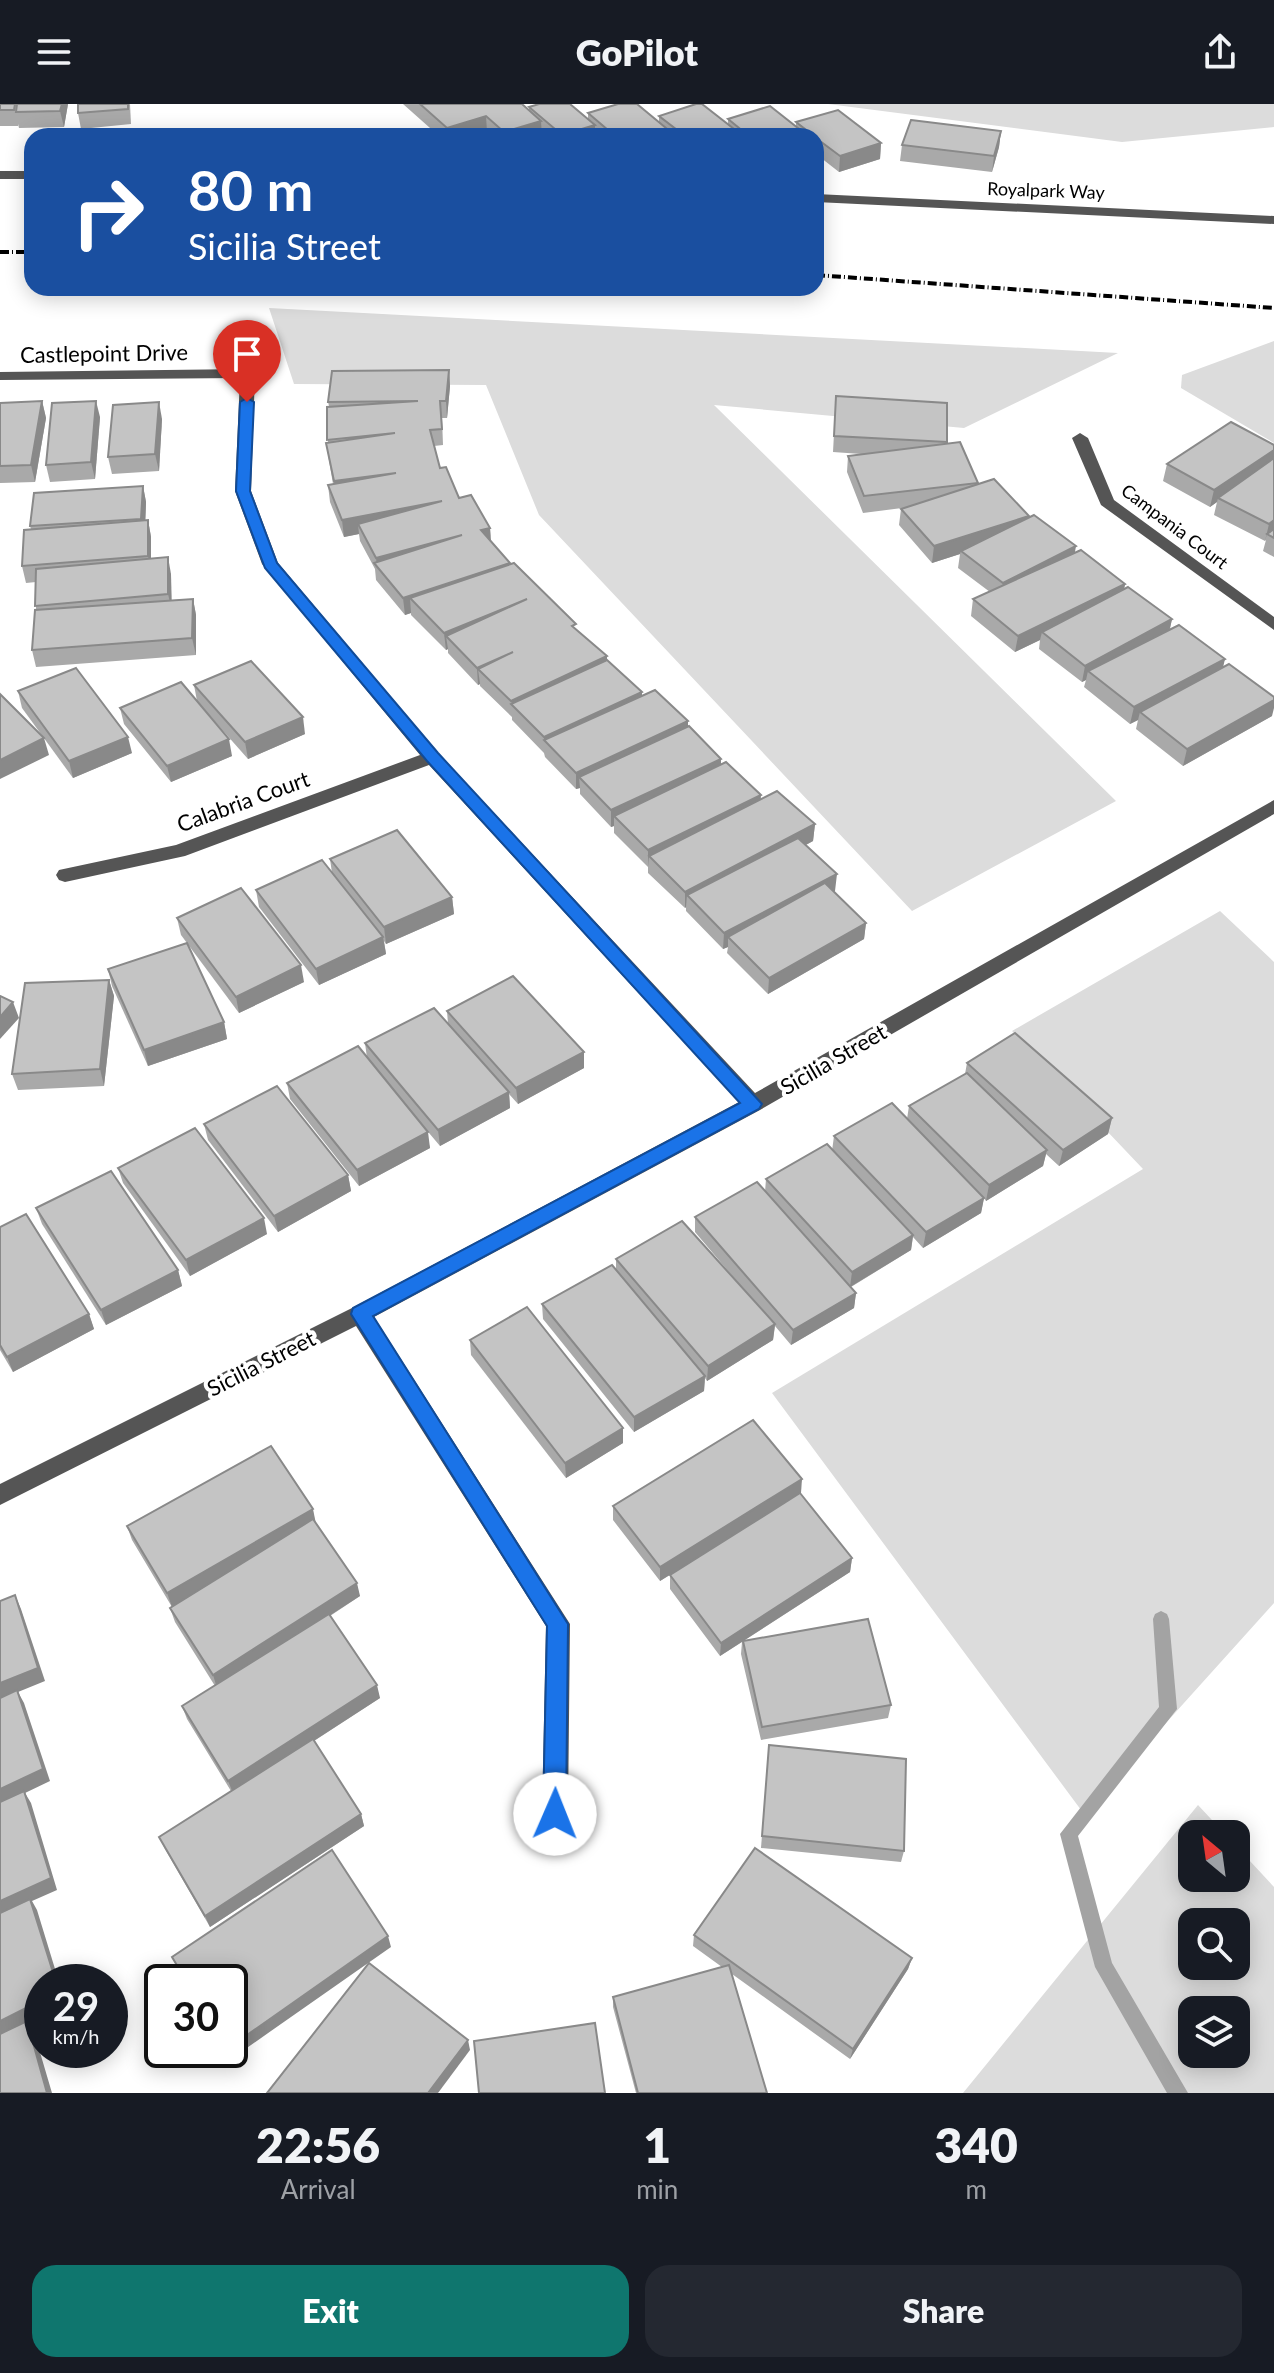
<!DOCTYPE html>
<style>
:root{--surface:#171b24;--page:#242831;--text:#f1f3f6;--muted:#9ea1a6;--accent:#0f766e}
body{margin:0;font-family:Lato,sans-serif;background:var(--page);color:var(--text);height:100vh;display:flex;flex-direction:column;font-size:30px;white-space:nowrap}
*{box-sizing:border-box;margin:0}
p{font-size:26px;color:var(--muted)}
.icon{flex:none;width:44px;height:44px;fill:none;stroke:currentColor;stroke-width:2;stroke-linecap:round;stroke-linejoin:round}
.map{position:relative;height:1989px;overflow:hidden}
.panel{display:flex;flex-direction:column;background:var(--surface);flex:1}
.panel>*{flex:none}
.banner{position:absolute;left:24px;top:24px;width:800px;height:168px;border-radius:24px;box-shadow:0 4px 20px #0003;background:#1a4fa0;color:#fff;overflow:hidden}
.needle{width:52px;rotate:331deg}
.controls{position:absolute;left:1178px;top:1716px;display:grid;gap:16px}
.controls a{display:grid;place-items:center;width:72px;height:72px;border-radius:16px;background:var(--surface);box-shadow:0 4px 20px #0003;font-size:40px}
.speed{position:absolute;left:24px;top:1860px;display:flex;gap:16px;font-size:40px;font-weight:700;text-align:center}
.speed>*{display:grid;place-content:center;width:104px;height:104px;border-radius:50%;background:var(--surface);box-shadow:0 4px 20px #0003;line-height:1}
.speed small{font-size:20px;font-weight:400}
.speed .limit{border:4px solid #111;border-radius:12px;background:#fff;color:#111}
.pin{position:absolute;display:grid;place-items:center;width:68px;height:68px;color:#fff;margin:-82px -34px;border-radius:50% 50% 50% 0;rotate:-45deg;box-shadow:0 0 8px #0007}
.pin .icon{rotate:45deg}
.me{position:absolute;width:88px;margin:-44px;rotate:1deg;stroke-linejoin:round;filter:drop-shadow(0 0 6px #0008)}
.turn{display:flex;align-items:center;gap:28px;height:168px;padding:0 32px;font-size:36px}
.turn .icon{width:104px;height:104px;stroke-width:2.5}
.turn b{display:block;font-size:56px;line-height:68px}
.eta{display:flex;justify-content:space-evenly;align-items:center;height:136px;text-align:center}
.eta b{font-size:48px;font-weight:800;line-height:56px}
.button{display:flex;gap:16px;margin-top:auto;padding:16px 32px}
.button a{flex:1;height:92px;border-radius:24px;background:var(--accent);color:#fff;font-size:32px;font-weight:800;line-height:92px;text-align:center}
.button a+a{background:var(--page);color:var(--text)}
header{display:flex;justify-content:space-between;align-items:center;height:104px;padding:0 32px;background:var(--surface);font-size:36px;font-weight:800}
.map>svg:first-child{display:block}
.green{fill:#dcdcdc;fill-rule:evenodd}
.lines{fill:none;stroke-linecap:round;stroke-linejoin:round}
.stream{fill:#a3a3a3;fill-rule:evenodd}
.minor{fill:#555;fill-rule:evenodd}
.rail{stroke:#000;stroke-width:4;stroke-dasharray:9 3 1 3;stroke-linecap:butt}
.wall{fill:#a9a9a9}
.shaded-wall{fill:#898989}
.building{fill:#c4c4c4;stroke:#898989;stroke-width:2}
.route{fill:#1a73e8;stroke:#114b97;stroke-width:2}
.labels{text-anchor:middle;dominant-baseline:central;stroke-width:8;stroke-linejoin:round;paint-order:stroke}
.far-street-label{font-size:18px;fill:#000;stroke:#fff}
.street-label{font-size:22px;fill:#000;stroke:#fff}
</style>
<header><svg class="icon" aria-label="menu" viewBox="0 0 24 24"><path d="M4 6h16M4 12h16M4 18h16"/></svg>GoPilot<svg class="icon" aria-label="share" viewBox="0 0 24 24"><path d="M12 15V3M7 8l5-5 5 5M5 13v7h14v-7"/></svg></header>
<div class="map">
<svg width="1274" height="1989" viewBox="0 0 1274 1989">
<rect width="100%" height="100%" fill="#fff"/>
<g class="green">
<path d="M828,0H1274V23L1122,38Z"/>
<path d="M269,204L1118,249L964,324L714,301L1116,697L912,807L539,411L486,281L294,280Z"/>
<path d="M1274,237V339L1181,284L1182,271Z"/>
<path d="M1220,807L1274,858V1499L1084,1710L772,1289L1143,1065L1012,927Z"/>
<path d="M1198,1701L1225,1730H1192V1774H1236V1742L1274,1783V1989H963ZM1236,1818V1862H1192V1818ZM1236,1906V1950H1192V1906Z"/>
</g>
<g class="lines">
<path class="stream" d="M1161,1507L1167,1510L1169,1515L1177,1605L1078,1732L1112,1859L1188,1989H1167L1095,1863L1060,1730L1159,1603L1153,1515L1155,1510Z"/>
<g class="minor">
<rect x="0" y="67" width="32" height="8"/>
<path d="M816,90L1274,112V120L816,98Z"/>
<path d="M248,265L255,269L251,387L278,459L438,649L755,989L1274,696V710L760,1006L374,1213L570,1520L568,1710L564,1719L555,1722L546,1719L542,1710L546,1522L356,1222L0,1401V1380L352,1204L739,998L429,661L185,752L65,778L59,776L56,771L59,766L176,741L420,651L262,460L235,387L240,274L0,276V268Z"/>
<path d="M1080,329L1088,334L1114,396L1274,513V526L1101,401L1072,334Z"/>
</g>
<g class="rail">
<path d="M0,148H32"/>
<path d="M816,171L1274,204"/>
</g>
</g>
<g class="wall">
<path d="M0,0H68L64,23L19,24L18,20V22H0Z"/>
<path d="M130,0L131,20L81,25L78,9Z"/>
<path d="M403,0H522L529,7V3L588,15V9L659,18V12L728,21V15L796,23V18L881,39L880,55L839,68L816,50V32H597L595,30V32H545L542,29V32H492L487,28L473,32H439Z"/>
<path d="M1001,27L999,43L992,68L900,57L902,41Z"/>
<path d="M449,266L450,282L447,314H442L443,341L434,342L440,364L459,394L490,424L491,437L510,459V460L607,556L642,588V591L688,617V623L721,660L761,695L815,720L813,737L806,741L835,787L833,788L866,819L864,835L768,890L727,849L728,843L723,845L686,807V803L685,804L648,769V763L614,729V722L611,723L580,690V684L576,685L545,653L544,649L512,616V613L480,582V580L478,581L448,549V545L446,546L411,511V509L405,511L376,476L375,465L360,437L359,430L344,433L330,398L328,381L333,380L326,339H328L327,303L329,302L328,298Z"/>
<path d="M836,292L947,299V340L978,380L1029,414L1075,448L1125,480L1124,485L1172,515L1170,525L1223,563L1272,612L1183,662L1136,625L1138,616L1130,620L1084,583L1086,576L1082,578L1039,545L1040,536L1015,548L971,512L973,495L990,488L958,464L960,450L932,459L899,421L901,405L902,404L863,409L847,368L848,352L861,350L833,348Z"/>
<path d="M42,297L46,314L35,378L0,379V299Z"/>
<path d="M100,313L95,375L50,378L46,361Z"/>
<path d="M162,315L159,367L112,370L108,353Z"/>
<path d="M1274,341V453L1263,447L1266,436L1265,437L1214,411L1217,398L1210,403L1163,377L1167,360Z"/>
<path d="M143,382L146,398L145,416H148L151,433V455L171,470V496L193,495L196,511V551L36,563L32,546L36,505V478L26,479L22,462L31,425L30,422Z"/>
<path d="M194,581L305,630L248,655L210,612L232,652L171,678L124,620L120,604L197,597Z"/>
<path d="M18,587L132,649L73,674L22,604Z"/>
<path d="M330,755L452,793L454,810L386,840L384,837L386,850L319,881L259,803L256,786L332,769Z"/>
<path d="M177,814L304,878L239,909L181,831Z"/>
<path d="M108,865L224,918L227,935L148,962L112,882Z"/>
<path d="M109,876L114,892L104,982L18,986L12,970Z"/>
<path d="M447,907L584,948V964L518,1000L509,990L510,1004L440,1042L424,1023L430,1044L359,1082L290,995L287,979L367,954L365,939L448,920Z"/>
<path d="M967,959L1112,1014L1108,1030L1059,1062L1046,1050L1043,1062L986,1097L984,1094L981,1109L923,1144L913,1133L911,1146L851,1183L856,1189L854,1204L791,1241L775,1222L773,1236L707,1277L705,1274L704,1287L634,1328L543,1215L542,1200L616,1166V1155L751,1194L695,1128V1113L765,1088L766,1075L832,1047L834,1032L907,1015L909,1002L965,970Z"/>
<path d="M204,1020L348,1071L351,1087L278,1128L208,1036Z"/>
<path d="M118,1064L267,1130L190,1172L123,1079Z"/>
<path d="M36,1104L178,1166L182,1182L106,1221L42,1120Z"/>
<path d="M0,1123L89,1210L94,1225L13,1268L0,1246Z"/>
<path d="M470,1236L623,1324V1339L566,1374L471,1251Z"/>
<path d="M800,1389L852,1454L850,1468L745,1536L891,1601L888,1614L761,1636L741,1550L742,1538L720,1552L670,1485V1471L694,1456L660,1477L613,1416V1402Z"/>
<path d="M316,1420L360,1492L330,1512L380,1594L314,1637L361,1710L364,1722L210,1823L165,1745L159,1733L231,1687L187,1615L182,1602L215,1582L175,1518L170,1504L172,1503L132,1436L127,1422Z"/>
<path d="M768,1654L904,1747L901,1758L761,1744Z"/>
<path d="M694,1831L912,1854L908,1865L850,1955L732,1870L767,1989H636L613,1903V1893L722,1863L693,1842Z"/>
</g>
<g class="shaded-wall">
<path d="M62,0H68L64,23L60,7Z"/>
<path d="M486,12L487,28L473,32H447V24Z"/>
<path d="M541,17L542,32H505L504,28Z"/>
<path d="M595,21V32H562V31Z"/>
<path d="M1001,27L999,43L992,68L994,52Z"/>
<path d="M881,39L880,55L839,68L840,52Z"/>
<path d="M449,266L450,282L447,314L446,297Z"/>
<path d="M42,297L46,314L35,378L31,361Z"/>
<path d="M96,297L100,313L95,375L91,358Z"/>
<path d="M159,298L162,315L159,367L155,350Z"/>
<path d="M1274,346V360L1218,394L1217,398L1210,403L1214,386Z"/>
<path d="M396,369L336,394L334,377Z"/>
<path d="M143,382L146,398L145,432L141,415Z"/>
<path d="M442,397L358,420L359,430L344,433L342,416Z"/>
<path d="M1029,412L1026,428L961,447L960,450L932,459L934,442Z"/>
<path d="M148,416L151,433V469L148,452Z"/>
<path d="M1274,416V430H1267L1265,437L1269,420Z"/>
<path d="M490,424L491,441L481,426Z"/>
<path d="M462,431L377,462L376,454Z"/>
<path d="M1076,442L1073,459L1000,496L1003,479Z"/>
<path d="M168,453L171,470L172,507L168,490Z"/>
<path d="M510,459L511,475L410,494L411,509L405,511L403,494Z"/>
<path d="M1125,480L1122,497L1042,528L1040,536L1015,548L1018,532Z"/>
<path d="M193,495L196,511V551L192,534Z"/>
<path d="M527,495L446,532L448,545L446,546L444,529Z"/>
<path d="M1172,515L1168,532L1088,567L1086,576L1082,578L1085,562Z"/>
<path d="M513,548L478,565L480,580L478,581L477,564Z"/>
<path d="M607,552V569L512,600L511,597Z"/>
<path d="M1225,555L1221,572L1140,608L1138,616L1130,620L1134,603Z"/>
<path d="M642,588V605L544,637V633Z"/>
<path d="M1274,596V604L1272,612L1183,662L1187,645Z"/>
<path d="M303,613L305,630L248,655L245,638Z"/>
<path d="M688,617V634L579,673L580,684L576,685V669Z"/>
<path d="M128,633L132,649L73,674L69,657Z"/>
<path d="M44,634L49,651L0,675V656Z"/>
<path d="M229,635L232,652L171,678L167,662Z"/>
<path d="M721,655V672L614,712V722L611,723V706Z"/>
<path d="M761,691L760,708L649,752L648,763V746Z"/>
<path d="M815,720L813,737L695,799L687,791L686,803L685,804V788Z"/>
<path d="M837,770L835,787L735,839L728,833V843L723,845L724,829Z"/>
<path d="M452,793L454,810L386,840L384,823Z"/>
<path d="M866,819L864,835L768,890L769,874Z"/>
<path d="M383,833L386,850L319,881L316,865Z"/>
<path d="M301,861L304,878L239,909L236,893Z"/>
<path d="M109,876L114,892L104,982L100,965Z"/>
<path d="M13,898L19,914L0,935V913Z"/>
<path d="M224,918L227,935L148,962L144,946Z"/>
<path d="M584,948V964L518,1000L516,984Z"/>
<path d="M509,988L510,1004L440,1042L438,1026Z"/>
<path d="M1112,1014L1108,1030L1059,1062L1063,1046Z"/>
<path d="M428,1028L430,1044L359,1082L357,1066Z"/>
<path d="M1047,1046L1043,1062L986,1097L989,1081Z"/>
<path d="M348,1071L351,1087L278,1128L274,1112Z"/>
<path d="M984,1094L981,1109L923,1144L926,1128Z"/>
<path d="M264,1114L267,1130L190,1172L186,1156Z"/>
<path d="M913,1131L911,1146L850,1183L852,1168Z"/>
<path d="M178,1166L182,1182L106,1221L101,1206Z"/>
<path d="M856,1189L854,1204L791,1241L793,1226Z"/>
<path d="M89,1210L94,1225L13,1268L7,1253Z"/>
<path d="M775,1220L773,1236L707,1277L708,1262Z"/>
<path d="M705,1272L704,1287L634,1328V1313Z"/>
<path d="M623,1324V1339L566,1374L565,1359Z"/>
<path d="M802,1375L801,1389L660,1477V1463Z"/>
<path d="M313,1405L316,1420L172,1503L167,1489Z"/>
<path d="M852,1454L850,1468L720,1552L721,1539Z"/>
<path d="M357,1479L360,1492L217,1584L213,1571Z"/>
<path d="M15,1491L21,1505L45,1577L18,1588L24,1599L50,1677L25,1689L31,1699L57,1786L32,1797L37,1806L59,1878H56L0,1812V1579Z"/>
<path d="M377,1581L380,1594L233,1689L228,1677Z"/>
<path d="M361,1710L364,1722L210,1823L205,1812Z"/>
<path d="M388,1832L391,1843L231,1955L227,1946H230V1943Z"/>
<path d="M912,1854L908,1865L850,1955L853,1945Z"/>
<path d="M42,1896V1910L27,1918L34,1928L52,1989H47L0,1931V1917Z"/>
<path d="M468,1936L470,1946L438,1989H428Z"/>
</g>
<g class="building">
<path d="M0,0H15L14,6H0Z"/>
<path d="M17,0H62L60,7L16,8Z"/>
<path d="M78,0H128V5L78,9Z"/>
<path d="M420,0H522L541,17L504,28L486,12L447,24Z"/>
<path d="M539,0H570L595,21L562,31L529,3Z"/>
<path d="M618,0H637L672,29L661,32H615L588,9Z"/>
<path d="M696,0H702L743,32H685L659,12Z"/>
<path d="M770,2L808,32H749L728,15Z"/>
<path d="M838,6L881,39L840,52L816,34V32H814L796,18Z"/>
<path d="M911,16L1001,27L994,52L902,41Z"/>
<path d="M449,266L446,297H440L442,325L430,326L440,364L446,363L459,394L471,391L490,424L481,426L510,459L403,494L374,459L462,431L376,454L358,420L442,397L342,416L328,381L396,369L334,377L326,339L395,329L327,336V303L418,297L328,298L332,267Z"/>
<path d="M836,292L947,299V338L834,332Z"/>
<path d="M42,297L31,361L0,362V299Z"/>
<path d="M96,297L91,358L46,361L52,299Z"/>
<path d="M159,298L155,350L108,353L113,301Z"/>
<path d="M1231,318L1274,341V346L1214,386L1167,360Z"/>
<path d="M960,338L978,379L864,392L848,352Z"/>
<path d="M1274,354V416L1269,420L1218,394Z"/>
<path d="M994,375L1029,412L934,442L901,405Z"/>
<path d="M143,382L141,415L30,422L34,389Z"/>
<path d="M1034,411L1076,442L1003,479L961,447Z"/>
<path d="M148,416V452L22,462L24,426Z"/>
<path d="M1274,425V434L1267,430Z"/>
<path d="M1081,446L1125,480L1018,532L973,495Z"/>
<path d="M168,453V490L35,502L36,465Z"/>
<path d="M514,459L576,520L572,522L607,552L511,597L478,565L513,548L477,564L446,532L527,495L444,529L410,494Z"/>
<path d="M1128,483L1172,515L1085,562L1042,528Z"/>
<path d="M193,495L192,534L32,546L35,506Z"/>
<path d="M1179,521L1225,555L1134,603L1088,567Z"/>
<path d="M607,556L642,588L544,633L511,600Z"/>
<path d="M251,557L303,613L245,638L194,581Z"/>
<path d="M1229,560L1274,593V596L1187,645L1140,608Z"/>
<path d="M76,564L128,633L69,657L18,587Z"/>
<path d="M181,578L229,635L167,662L120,604Z"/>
<path d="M655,586L688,617L576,669L544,636Z"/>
<path d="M0,590L44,634L0,656Z"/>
<path d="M689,622L721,655L611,706L579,673Z"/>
<path d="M726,658L761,691L648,746L614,712Z"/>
<path d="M777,687L815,720L685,788L649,752Z"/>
<path d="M397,726L452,793L384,823L330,755Z"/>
<path d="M798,734L837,770L724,829L687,791Z"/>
<path d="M322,756L383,833L316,865L256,786Z"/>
<path d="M825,779L866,819L769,874L728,833Z"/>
<path d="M241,784L301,861L236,893L177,814Z"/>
<path d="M187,839L224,918L144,946L108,865Z"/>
<path d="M513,872L584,948L516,984L447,907Z"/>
<path d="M109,876L100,965L12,970L25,879Z"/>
<path d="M0,892L13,898L0,913Z"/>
<path d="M434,904L509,988L438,1026L365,939Z"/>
<path d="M1015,929L1112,1014L1063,1046L967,959Z"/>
<path d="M358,942L428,1028L357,1066L287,979Z"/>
<path d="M967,969L1047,1046L989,1081L909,1002Z"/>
<path d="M277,982L348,1071L274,1112L204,1020Z"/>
<path d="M892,999L984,1094L926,1128L834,1032Z"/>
<path d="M195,1024L264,1114L186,1156L118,1064Z"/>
<path d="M827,1040L913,1131L852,1168L766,1075Z"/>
<path d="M111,1067L178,1166L101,1206L36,1104Z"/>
<path d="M757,1078L856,1189L793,1226L695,1113Z"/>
<path d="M26,1110L89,1210L7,1253L0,1241V1123Z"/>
<path d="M682,1117L775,1220L708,1262L616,1155Z"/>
<path d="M612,1161L705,1272L634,1313L542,1200Z"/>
<path d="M527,1203L623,1324L565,1359L470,1236Z"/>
<path d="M753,1316L802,1375L660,1463L613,1402Z"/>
<path d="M271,1342L313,1405L167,1489L127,1422Z"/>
<path d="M800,1389L852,1454L721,1539L670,1471Z"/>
<path d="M313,1415L357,1479L213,1571L170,1504Z"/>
<path d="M15,1491L38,1564L0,1579V1497Z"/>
<path d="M329,1510L377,1581L228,1677L182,1602Z"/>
<path d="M868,1515L891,1601L762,1623L743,1537Z"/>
<path d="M17,1586L43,1665L0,1685V1594Z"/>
<path d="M313,1635L361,1710L205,1812L159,1733Z"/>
<path d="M769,1641L906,1655L904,1747L762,1732Z"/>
<path d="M24,1687L51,1774L0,1797V1698Z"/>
<path d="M755,1744L912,1854L853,1945L694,1831Z"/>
<path d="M332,1746L388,1832L230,1943V1878H187L172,1853Z"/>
<path d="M30,1795L56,1878H42V1896L0,1917V1809Z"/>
<path d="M369,1859L468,1936L428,1989H267Z"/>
<path d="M729,1861L767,1989H638L613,1893Z"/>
<path d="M27,1917L47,1989H0V1930Z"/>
<path d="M595,1919L605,1989H479L474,1937Z"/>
</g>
<path class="route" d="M247,294L254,298L250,387L277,459L438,649L762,1000L759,1005L373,1212L568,1520L566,1710L563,1718L555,1721L547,1718L543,1710L547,1522L351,1210L353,1204L740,999L427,657L265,464L236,387L240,298Z"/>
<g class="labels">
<g class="far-street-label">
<text transform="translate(1046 86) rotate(2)">Royalpark Way</text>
<text transform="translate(1175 422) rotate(37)">Campania Court</text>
</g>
<g class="street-label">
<text transform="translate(104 249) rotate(-1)">Castlepoint Drive</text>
<text transform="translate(243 697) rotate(-20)">Calabria Court</text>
<text transform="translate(833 955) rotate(-30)">Sicilia Street</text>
<text transform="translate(261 1259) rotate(-27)">Sicilia Street</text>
</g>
</g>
</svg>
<div class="controls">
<a><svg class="needle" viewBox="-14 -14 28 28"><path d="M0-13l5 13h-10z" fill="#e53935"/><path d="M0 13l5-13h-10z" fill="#9ea1a6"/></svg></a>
<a><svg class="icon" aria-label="search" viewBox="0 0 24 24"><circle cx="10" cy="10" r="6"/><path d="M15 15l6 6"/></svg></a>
<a><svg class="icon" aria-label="layers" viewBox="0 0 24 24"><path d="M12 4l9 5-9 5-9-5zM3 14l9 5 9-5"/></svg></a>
</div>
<div class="speed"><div>29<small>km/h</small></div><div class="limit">30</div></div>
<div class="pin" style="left:247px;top:298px;background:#d93025"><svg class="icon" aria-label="arrive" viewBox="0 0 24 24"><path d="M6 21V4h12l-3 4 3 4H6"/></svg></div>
<svg class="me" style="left:555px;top:1710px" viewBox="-20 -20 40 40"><circle r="19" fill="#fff"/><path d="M0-13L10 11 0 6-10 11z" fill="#1a73e8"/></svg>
<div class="banner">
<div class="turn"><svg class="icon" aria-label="right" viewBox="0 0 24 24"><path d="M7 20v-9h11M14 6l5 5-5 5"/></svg><div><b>80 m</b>Sicilia Street</div></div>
</div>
</div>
<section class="panel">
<div class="eta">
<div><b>22:56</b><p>Arrival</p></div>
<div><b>1</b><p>min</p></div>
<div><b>340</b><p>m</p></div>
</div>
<div class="button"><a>Exit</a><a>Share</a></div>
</section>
